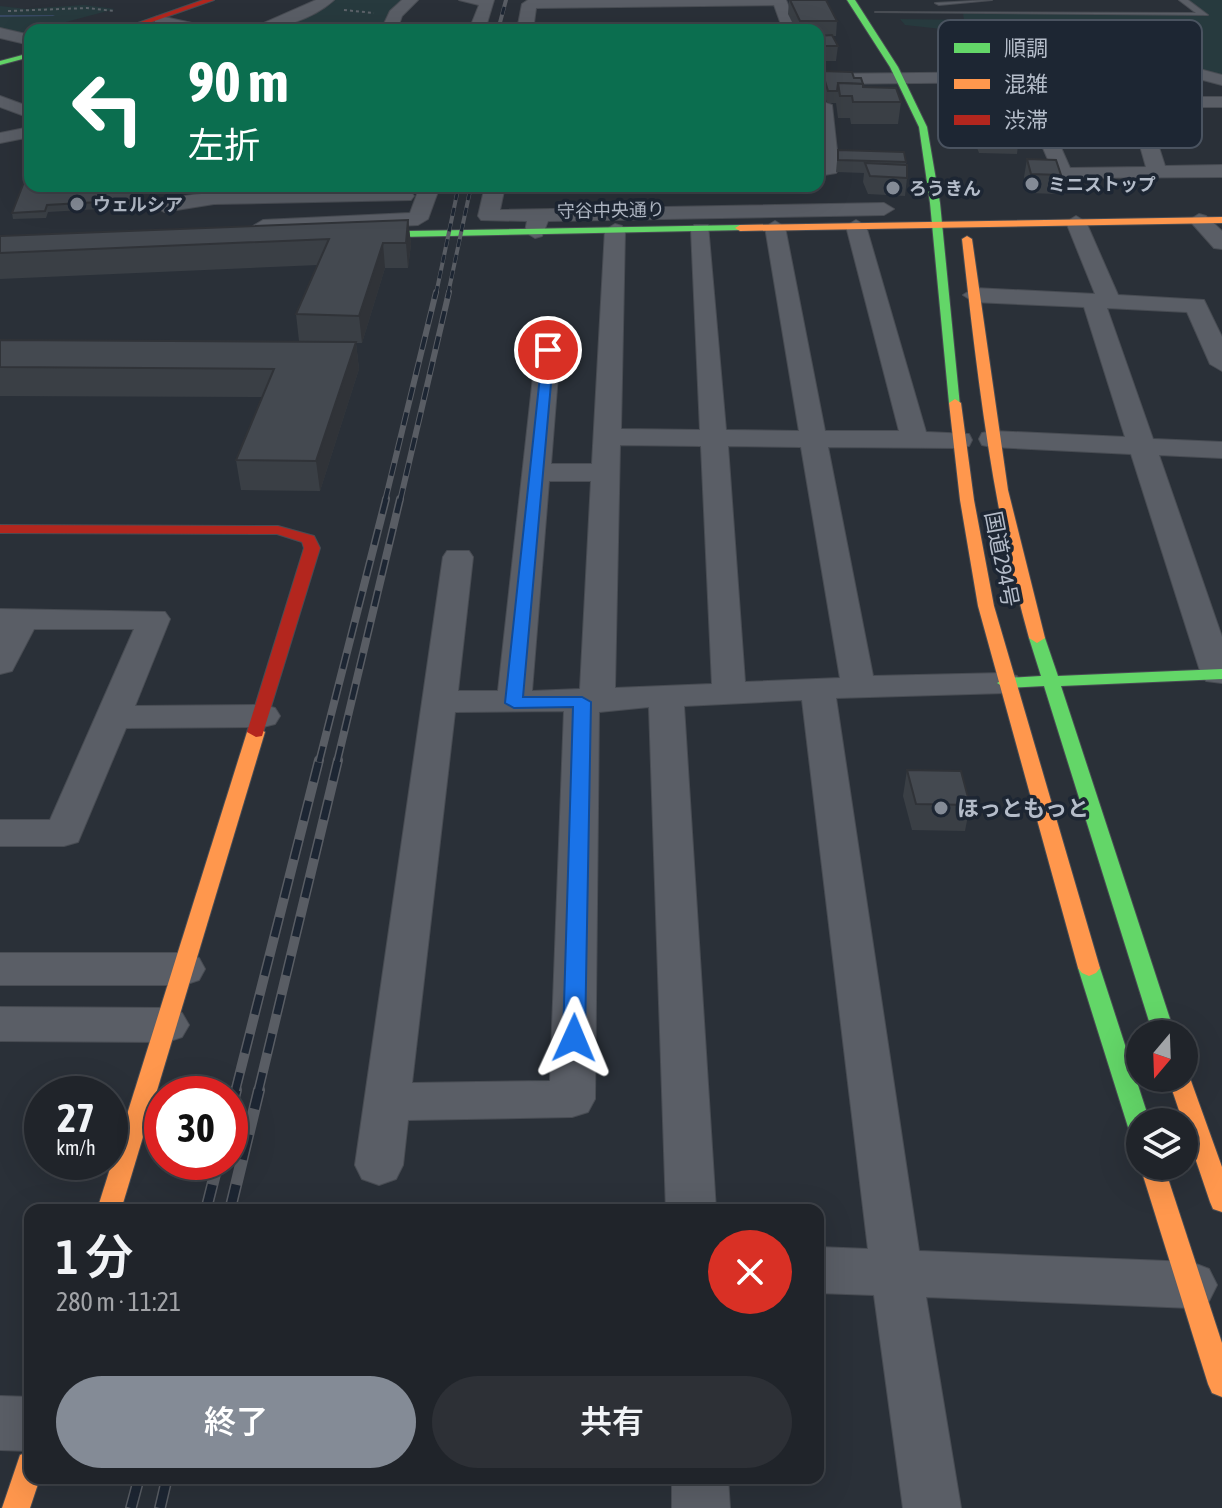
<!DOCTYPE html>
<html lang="ja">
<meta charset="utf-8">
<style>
:root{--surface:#20242a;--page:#2d3036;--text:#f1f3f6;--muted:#a2a4a8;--line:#3d4147;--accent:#848b96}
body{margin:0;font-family:"Asap Condensed","Noto Sans JP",sans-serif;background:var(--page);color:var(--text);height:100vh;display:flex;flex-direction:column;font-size:30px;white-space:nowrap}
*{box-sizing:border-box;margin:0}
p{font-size:26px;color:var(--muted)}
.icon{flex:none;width:44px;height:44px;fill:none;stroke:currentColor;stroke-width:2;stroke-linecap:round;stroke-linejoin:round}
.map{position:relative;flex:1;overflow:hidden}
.drawer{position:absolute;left:24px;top:1204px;width:800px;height:280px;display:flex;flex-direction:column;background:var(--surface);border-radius:16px;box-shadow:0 8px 32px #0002,0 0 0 2px var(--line)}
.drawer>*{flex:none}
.guide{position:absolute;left:24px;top:24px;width:800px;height:168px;border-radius:16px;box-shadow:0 8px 32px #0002,0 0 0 2px var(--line);background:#0b6e4f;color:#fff;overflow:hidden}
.needle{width:52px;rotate:199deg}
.tools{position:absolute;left:1126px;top:1020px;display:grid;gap:16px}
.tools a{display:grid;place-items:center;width:72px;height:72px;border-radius:50%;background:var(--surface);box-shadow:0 8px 32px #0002,0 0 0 2px var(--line);font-size:40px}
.speed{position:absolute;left:24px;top:1076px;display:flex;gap:16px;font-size:40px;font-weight:700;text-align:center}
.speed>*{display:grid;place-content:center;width:104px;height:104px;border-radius:50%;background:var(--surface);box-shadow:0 8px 32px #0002,0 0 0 2px var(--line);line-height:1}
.speed small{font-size:20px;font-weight:400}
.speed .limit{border:12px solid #d22;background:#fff;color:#111}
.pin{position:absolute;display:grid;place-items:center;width:68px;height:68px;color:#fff;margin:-34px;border:4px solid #fff;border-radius:50%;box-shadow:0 2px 8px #0007}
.me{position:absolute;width:88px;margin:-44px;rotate:1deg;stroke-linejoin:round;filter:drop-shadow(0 0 6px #0008)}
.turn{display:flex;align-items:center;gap:28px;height:168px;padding:0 32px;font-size:36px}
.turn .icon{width:104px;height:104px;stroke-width:2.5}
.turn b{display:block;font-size:56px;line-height:68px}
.round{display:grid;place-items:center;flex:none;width:84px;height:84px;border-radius:42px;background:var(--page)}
.head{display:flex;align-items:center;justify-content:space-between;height:136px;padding:0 32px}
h1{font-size:48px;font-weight:600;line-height:60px}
.primary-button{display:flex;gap:16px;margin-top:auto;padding:16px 32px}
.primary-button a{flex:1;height:92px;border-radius:48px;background:var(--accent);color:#fff;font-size:32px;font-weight:600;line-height:92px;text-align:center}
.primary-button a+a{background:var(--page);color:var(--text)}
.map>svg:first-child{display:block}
.green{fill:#273a3e}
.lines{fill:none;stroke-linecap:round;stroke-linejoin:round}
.stream{fill:#384963;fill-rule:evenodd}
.lane-casing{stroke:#484c53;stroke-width:2}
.street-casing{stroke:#484c53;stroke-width:2}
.fast-casing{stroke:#484c53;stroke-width:2}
.slow-casing{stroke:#484c53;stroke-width:2}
.jam-casing{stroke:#484c53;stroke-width:2}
.path{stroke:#5d636a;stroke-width:2;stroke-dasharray:3 3;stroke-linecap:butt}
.lane{fill:#5a5e66;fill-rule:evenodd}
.street{fill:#5a5e66;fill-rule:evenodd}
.fast{fill:#63d668;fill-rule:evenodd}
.slow{fill:#ff974d;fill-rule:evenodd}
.jam{fill:#b3261e;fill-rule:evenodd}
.rail-far4-casing{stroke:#595d64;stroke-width:4}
.rail-far3-casing{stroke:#595d64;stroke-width:6}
.rail-far2-casing{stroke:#595d64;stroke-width:8}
.rail-far1-casing{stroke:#595d64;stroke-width:10}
.rail-casing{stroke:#595d64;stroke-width:12}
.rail-far4{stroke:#1d2633;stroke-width:3;stroke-dasharray:8;stroke-linecap:butt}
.rail-far3{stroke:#1d2633;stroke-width:4;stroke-dasharray:13;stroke-linecap:butt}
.rail-far2{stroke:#1d2633;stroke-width:5;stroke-dasharray:16;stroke-linecap:butt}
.rail-far1{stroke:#1d2633;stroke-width:7;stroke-dasharray:20;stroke-linecap:butt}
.rail{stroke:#1d2633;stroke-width:9;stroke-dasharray:26;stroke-linecap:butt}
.wall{fill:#3a3f45}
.shaded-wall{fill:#303338}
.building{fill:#444950;stroke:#303338;stroke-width:2}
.route{fill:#1a73e8;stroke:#114b97;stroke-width:2}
.poi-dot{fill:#848b96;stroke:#1d2633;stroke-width:3}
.labels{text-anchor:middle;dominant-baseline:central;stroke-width:7;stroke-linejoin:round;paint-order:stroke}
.far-poi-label{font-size:18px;font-weight:bold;fill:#b4bcc9;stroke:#1d2633;text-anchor:start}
.far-street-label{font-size:18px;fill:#b4bcc9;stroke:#1d2633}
.street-label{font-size:22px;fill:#b4bcc9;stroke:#1d2633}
.poi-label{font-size:22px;font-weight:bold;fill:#b4bcc9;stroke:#1d2633;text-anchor:start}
.key{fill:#1d2633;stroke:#4a5360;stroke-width:2}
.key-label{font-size:22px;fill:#b4bcc9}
</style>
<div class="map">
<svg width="1222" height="1508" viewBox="0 0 1222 1508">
<rect width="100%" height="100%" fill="#2a3038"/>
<g class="green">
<path d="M330,0H404L387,15L382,30H259L300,16Z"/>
<path d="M1184,0H1222V80L1202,75L1017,77L988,34L905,25L900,19L964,20L963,13L1201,14Z"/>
<path d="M84,5L115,9L13,36L0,33V6L26,9Z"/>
</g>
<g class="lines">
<path class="stream" d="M0,15H53L55,16L0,17Z"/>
<g class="lane-casing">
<g id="lane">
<path d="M992,0L939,5L935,3Z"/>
<path d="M1179,0H1188L1208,15L875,12L1196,13Z"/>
</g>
</g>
<g class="street-casing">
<g id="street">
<path d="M316,0H334C312,20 277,30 248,30Z"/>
<path d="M402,0H418L402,16L397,30H381L390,11Z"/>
<path d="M459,0H494L485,30H469L479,5Z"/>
<path d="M528,0H786L799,30H783L774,5L536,8L533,30H517L522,4Z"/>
<path d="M160,16L210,27L213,30H185L155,23V17Z"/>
<path d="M0,28L30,35V45L0,38Z"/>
<path d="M1203,70L1222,75V85L1203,80L818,84V74Z"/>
<path d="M0,96L30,107V118L0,107Z"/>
<path d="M1032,97H1222V107H1146L1165,166L1222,165V177L1056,178L1023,102ZM1043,107H1129L1146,167L1070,168Z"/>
<path d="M818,100L832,105L839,169L836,173L818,176Z"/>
<path d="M30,127V137L0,143V133Z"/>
<path d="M420,186H440L428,219L418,225L263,232L253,226L263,220L410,213Z"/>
<path d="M485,186H505L500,210L884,203L894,209L884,215L548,221L542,236L535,238L525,232L527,221L481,220L478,216Z"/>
<path d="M404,190L411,192L414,196L411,200L214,204L164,212L154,206C172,185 366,190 404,190Z"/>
<path d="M1199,214L1206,216L1222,231V249L1214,248L1189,220Z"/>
<path d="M1076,216L1086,222L1118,295L1204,300L1222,337V371L1210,364L1187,312L1107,308L1153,439L1222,442V458L1159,455L1222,637V683L1206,681L1201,674L1131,454L992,447L982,445L979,439L982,433L992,431L1125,437L1084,307L974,302L963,295L974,288L1095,294L1066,222Z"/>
<path d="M856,220L866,226L926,432L969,434L972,440L969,446L959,448L828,447L873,676L1005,673L1017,676L1022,683L1017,690L1005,693L836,698L919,1251L1191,1262L1209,1269L1217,1285L1209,1301L1191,1308L926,1297L961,1508H903L874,1295L818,1293V1247L868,1249L802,700L684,706L716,1210H666L649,707L599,712L595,1099L588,1112L572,1117L408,1120L403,1165L396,1179L379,1185L362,1179L355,1165L443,557L447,551H469L473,557L458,691H498L536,350L548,343L560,350L551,464H592L605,230L615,224L622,226L625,230L621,429L700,430L691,229L694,225H708L726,430L799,431L765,227L775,221L785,227L825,431H899L846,226ZM620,445L701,446L712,684L615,688ZM728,446L801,447L840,678L745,682ZM549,481H591L580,689L532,691ZM564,711L550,1081L412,1083L455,712Z"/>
<path d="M0,609L165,612L170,619L135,706L263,705L275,708L280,716L275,724L263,727L126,728L78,842L64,846H0V820H50L134,629H34L12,671L0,674Z"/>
<path d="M0,953H184L199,958L205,969L199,980L184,985H0Z"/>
<path d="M0,1007L167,1008L182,1013L189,1025L182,1037L167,1042L0,1041Z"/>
<path d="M0,1396L30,1397V1451L0,1450Z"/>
<path d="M672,1478H728L730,1508H672Z"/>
</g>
</g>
<g class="fast-casing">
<g id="fast">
<path d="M847,0H855L898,67L927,127L940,203L960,406L949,403L930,203L919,127L890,67Z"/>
<path d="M30,53V57L0,65V61Z"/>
<path d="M740,225L745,228L744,230L350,238L345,235L350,232Z"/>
<path d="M1037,633L1045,638L1058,676L1222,669V679L1061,686L1175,1034H1153L1044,686L1005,688L997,683L1005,678L1041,676L1029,638Z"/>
<path d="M1089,960L1096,963L1100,968L1150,1122H1140V1137L1132,1134L1128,1127L1078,968L1082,963Z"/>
</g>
</g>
<g class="slow-casing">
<g id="slow">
<path d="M1222,217V223L740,231L735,228L740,225Z"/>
<path d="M967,236L972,239L1008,490L1045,638L1037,643L1029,638C992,507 977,374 962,239Z"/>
<path d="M955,399L961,403L974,500L994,606L1100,968L1096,973L1089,976L1082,973L1078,968L978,606L960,500L949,403Z"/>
<path d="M256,727L265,732L121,1210H97L247,732Z"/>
<path d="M1184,1071L1190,1078L1222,1167V1212L1213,1209L1210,1202L1168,1078H1184Z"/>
<path d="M1140,1166H1164L1222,1343V1397L1212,1393L1208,1384Z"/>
<path d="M30,1451V1478H40L30,1508H2L20,1455Z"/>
</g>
</g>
<g class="jam-casing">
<g id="jam">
<path d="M203,0H214L129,30H118Z"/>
<path d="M0,525L278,526L314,536L320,548L262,736L256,737L247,732L304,548L302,542L277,534L0,533Z"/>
</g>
</g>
<g class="path">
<path d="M344,10L374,13"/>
<path d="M8,11L87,8L114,11"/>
<path d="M1005,30L1008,31L1007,48L1016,57"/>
<path d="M1114,32L1198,52"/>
</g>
<use href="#lane" class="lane"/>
<use href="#street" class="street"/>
<use href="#fast" class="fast"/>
<use href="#slow" class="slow"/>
<use href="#jam" class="jam"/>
<g class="rail-far4-casing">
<g id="rail-far4">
<path d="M498,30L506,0"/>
<path d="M436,294L458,189"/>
<path d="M448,294L471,186"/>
</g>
</g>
<g class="rail-far3-casing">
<g id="rail-far3">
<path d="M385,501L436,292"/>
<path d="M400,501L449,292"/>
</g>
</g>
<g class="rail-far2-casing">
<g id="rail-far2">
<path d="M319,762L386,499"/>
<path d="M337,762L400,499"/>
</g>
</g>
<g class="rail-far1-casing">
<g id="rail-far1">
<path d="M235,1092L319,760"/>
<path d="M258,1092L338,760"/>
</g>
</g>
<g class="rail-casing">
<g id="rail">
<path d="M230,1113L236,1090"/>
<path d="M206,1210L218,1162"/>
<path d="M230,1210L259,1090"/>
<path d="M131,1508L139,1478"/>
<path d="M160,1508L167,1478"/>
</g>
</g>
<use href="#rail-far4" class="rail-far4"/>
<use href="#rail-far3" class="rail-far3"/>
<use href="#rail-far2" class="rail-far2"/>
<use href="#rail-far1" class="rail-far1"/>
<use href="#rail" class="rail"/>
</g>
<g class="wall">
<path d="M789,0L837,21L836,36H832L838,46L836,61H818V30H796L788,14Z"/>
<path d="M952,43L994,58L992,69L963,70L951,53Z"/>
<path d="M822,71L854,78L864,87L901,102L898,124H851L850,118H838L836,103H827L821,82Z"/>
<path d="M976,77L1035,106L1032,123H1013L1019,137L1017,154L979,153L974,140L976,123H991L984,111L975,104L976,97L973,93Z"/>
<path d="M838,150L906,162L907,178L905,196L868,194L863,182L864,173L836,172Z"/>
<path d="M1027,159L1061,175L1057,194L1028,193L1024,177Z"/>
<path d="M30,186H141V188L135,207L48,212L46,218L13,219L12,213Z"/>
<path d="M408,220L411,244L408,268H385L362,343H356L359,369L320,491L241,490L236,460L262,397L0,396V340L299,341L296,314L318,265L0,279V236Z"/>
<path d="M907,770L970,805L965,831L912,830L903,796Z"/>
</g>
<g class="shaded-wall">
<path d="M138,186H141V188L135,207L133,200Z"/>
<path d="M408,220L411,244L408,268L406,243Z"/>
<path d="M383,243L385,268L362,343L359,316Z"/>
<path d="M356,342L359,369L320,491L316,461Z"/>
</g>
<g class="building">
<path d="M790,0H826L837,21H800Z"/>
<path d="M832,35L838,46H818V36Z"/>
<path d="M822,71L852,72L854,78H861L864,87H863V84L838,83L837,91H828Z"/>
<path d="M838,83L863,84V87L896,88L901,102H853L852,96H840Z"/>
<path d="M838,150L904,152L906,162L838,160Z"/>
<path d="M1027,159L1056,160L1061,175L1031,174Z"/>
<path d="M865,163L907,165V178L870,176Z"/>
<path d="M26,177H30V186H138L133,200L47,205L45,211L12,213Z"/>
<path d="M408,220L406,243H383L359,316L296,314L329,239L0,253V236Z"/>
<path d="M0,340L356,342L316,461L236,460L274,369L0,367Z"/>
<path d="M907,770L961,771L970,805L916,804Z"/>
</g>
<path class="route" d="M543,348L554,350L523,697H582L591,702L585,1038L582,1044H566L563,1038L573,707L514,708L505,703Z"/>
<g class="poi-dot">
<circle cx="1032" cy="184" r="8"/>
<circle cx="893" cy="188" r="8"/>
<circle cx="77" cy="204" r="8"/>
<circle cx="941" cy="808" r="8"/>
</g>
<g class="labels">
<g class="far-poi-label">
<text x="1048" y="184">ミニストップ</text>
<text x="909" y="188">ろうきん</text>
<text x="93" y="204">ウェルシア</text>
</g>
<g class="far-street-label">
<text transform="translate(611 210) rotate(-1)">守谷中央通り</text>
</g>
<g class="street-label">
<text transform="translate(1002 559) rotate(79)">国道294号</text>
</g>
<g class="poi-label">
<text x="957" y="808">ほっともっと</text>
</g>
</g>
<rect x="938" y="20" width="264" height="128" rx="12" class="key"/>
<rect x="954" y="43" width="36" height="10" fill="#63d668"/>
<rect x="954" y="79" width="36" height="10" fill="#ff974d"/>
<rect x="954" y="115" width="36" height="10" fill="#b3261e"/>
<g class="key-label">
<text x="1004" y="56">順調</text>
<text x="1004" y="92">混雑</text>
<text x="1004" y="128">渋滞</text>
</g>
</svg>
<div class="tools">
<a><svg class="needle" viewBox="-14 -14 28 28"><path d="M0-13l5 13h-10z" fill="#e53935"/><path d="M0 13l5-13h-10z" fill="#a2a4a8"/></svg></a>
<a><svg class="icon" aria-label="layers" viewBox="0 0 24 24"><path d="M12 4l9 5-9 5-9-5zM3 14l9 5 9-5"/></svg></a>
</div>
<div class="speed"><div>27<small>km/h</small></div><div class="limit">30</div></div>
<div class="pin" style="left:548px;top:350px;background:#d93025"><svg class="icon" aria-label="arrive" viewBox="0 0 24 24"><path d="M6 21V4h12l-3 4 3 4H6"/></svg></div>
<svg class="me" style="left:574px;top:1038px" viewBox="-20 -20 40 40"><path d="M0-17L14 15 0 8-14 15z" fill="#1a73e8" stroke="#fff" stroke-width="4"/></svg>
<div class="guide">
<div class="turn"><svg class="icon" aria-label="left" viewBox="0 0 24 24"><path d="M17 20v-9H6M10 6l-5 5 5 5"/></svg><div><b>90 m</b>左折</div></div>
</div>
<section class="drawer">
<div class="head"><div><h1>1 分</h1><p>280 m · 11:21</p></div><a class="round" style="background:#d93025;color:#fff"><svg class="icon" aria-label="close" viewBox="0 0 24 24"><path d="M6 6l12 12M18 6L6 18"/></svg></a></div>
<div class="primary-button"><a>終了</a><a>共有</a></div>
</section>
</div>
